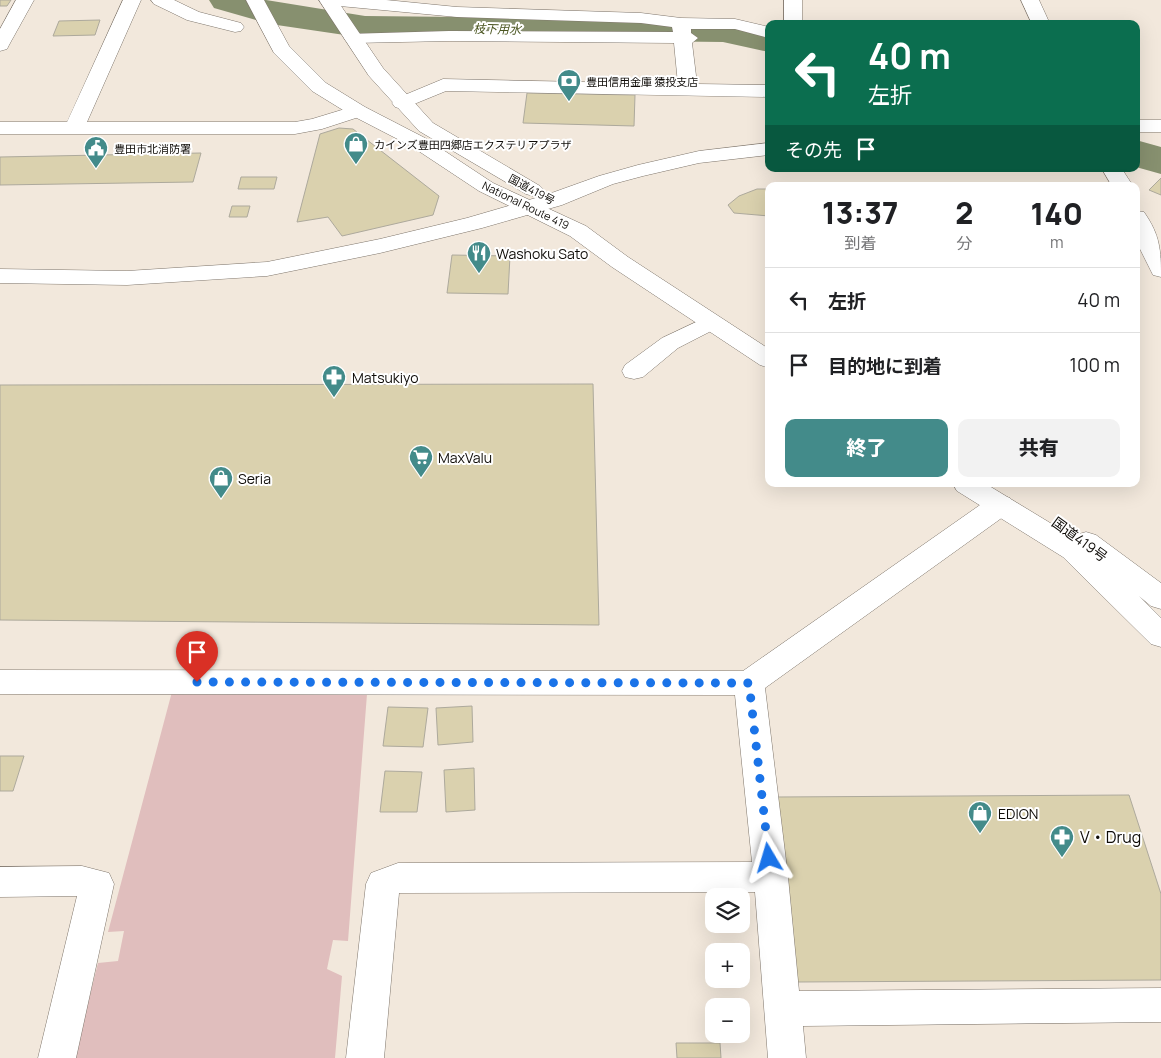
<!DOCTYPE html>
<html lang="ja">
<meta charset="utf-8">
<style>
:root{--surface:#fff;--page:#f2f2f2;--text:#202124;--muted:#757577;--line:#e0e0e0;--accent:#438b8a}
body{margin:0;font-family:Manrope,"Noto Sans JP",sans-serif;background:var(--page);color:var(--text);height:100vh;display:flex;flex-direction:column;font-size:19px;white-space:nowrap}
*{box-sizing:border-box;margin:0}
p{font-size:16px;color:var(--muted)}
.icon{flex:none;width:28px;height:28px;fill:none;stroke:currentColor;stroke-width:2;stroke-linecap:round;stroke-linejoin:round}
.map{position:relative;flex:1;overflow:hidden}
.panel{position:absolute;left:765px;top:182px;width:375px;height:305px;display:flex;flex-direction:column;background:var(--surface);border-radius:10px;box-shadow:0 5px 20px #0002}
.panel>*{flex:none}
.top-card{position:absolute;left:765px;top:20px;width:375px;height:152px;border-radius:10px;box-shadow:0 5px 20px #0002;background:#0b6e4f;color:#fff;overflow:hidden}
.fabs{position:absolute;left:705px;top:888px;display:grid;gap:10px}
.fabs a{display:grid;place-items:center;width:45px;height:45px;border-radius:10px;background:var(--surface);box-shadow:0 5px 20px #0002;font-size:25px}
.pin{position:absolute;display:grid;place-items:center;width:42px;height:42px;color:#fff;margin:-51px -21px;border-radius:50% 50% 50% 0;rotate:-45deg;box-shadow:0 0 5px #0007}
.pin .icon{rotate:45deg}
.me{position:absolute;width:55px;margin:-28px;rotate:353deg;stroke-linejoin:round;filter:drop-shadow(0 0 4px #0008)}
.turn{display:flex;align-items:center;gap:18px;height:105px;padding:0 20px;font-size:22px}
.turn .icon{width:65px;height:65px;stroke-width:2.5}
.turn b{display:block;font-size:35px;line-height:42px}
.then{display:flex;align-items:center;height:48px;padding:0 20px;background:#0003;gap:10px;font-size:19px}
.eta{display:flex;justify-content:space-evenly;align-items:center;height:85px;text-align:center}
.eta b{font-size:30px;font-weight:800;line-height:35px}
.primary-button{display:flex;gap:10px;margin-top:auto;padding:10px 20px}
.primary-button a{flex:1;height:58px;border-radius:10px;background:var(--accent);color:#fff;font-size:20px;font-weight:800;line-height:58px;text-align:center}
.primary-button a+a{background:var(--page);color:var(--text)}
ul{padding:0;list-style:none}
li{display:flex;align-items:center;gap:15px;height:65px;padding:0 20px;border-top:1px solid var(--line)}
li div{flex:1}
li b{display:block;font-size:19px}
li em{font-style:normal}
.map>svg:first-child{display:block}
.green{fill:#e0bebd}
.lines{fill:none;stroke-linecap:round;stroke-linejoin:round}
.river{fill:#87906f;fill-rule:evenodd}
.building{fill:#dad1ae;stroke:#ada99c}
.minor-casing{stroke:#7f766c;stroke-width:1}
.highway-casing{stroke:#7f766c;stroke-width:1}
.minor{fill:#fff;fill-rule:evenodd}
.highway{fill:#fff;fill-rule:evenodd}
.route{stroke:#1a73e8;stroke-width:9;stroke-dasharray:0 16.2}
.labels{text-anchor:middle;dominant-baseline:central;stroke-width:4;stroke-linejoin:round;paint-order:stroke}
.far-poi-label{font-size:11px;fill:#0e0b07;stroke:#fff;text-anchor:start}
.far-street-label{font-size:11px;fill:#0e0b07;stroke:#fff}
.far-water-label{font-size:12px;font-style:italic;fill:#4b5621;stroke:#fff}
.poi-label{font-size:14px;fill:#0e0b07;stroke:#fff;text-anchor:start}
.street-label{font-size:14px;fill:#0e0b07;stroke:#fff}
.near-poi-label{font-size:16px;fill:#0e0b07;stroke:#fff;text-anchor:start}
</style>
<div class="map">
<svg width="1161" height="1058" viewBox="0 0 1161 1058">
<rect width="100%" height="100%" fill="#f2e8dc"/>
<path class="green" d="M173,688L367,694L348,941L333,940L327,969L342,976L335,1058H74L98,963L118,961L124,931L108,932Z"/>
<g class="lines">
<g class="river">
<path d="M209,0H266L365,16L723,20L769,29V52L723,42L365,38L270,24L214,8Z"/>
<path d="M1136,140L1161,147V174L1136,167Z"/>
</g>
</g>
<g class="building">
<path d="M0,0H11L7,6H0Z"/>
<path d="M100,20L95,35L53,36L59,21Z"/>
<path d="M527,93L635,95L634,126L523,123Z"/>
<path d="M339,128L353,129L439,196L433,215L342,236L328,217L297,222L320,134Z"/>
<path d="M201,153L193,182L0,185V157Z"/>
<path d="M241,177H277L274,189H238Z"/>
<path d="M1161,178V195L1149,190Z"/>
<path d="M757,189H769V216L734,213L728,205L739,196Z"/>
<path d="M232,206H250L247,217H229Z"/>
<path d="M452,255L510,256L508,294L447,293Z"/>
<path d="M593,384L599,625L0,620V385Z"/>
<path d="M472,706L473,742L438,745L436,708Z"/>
<path d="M388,707L428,708L423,747L383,746Z"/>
<path d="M0,756H24L13,791H0Z"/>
<path d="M474,768L475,810L446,812L444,770Z"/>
<path d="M385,771L422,772L417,812H380Z"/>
<path d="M1129,795L1161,894V980L797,982L775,797Z"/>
<path d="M676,1043H720L721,1058H677Z"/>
</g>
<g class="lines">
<g class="minor-casing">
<g id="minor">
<path d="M16,0H34L9,45L7,49L0,51V29Z"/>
<path d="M123,0H141L87,122H295L312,119L358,105L365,107L368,111L365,115L322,129L295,134H0V122H67Z"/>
<path d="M151,0H174L199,12L241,23L244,27L241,31L235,32L187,20L154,4Z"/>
<path d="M320,0H386L457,7L641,13L681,18L735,19L769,27V38L735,29H691V33L698,38L692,43L697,84L769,85V97L446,91L402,109L395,107L392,103L395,99L443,79L678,84L674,43L449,41L353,43L347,42L344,38L347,34L449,31L673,32L672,27L641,23L457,17L329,5L323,4Z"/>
<rect x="784" y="0" width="18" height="24"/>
<path d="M1021,0H1039L1050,24H1032Z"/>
<rect x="1136" y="120" width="25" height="12"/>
<path d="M769,143V155L699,163L643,176L613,184L562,205L482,228L380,253L267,276L127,285L0,283V269L127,271L267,262L380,239L467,218L546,195L599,176L638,165L699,151Z"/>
<path d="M1102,169H1122L1133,186H1112Z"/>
<path d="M1136,211L1144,212C1160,235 1161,250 1161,277L1153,275L1136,241Z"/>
<path d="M711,315L719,317L723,322L719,327L678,348L643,377L634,379L625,377L622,371L625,365L662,338Z"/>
<path d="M1000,495L1010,498L1014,505L1010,512L765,688L788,877L799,991L1161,988V1022L803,1026L806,1058H768L755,892L399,893L384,1058H346L366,884L371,873L398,863L752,862L735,695L0,694V670L743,671L990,498Z"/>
<path d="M82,866L109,873L114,884L76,1058H38L77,896L0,897V867Z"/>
</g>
</g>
<g class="highway-casing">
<g id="highway">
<path d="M246,0H264L289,46L326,83L365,107L425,138L493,183L586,226L628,257L769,349V368L760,365L612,267L570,236L479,191L411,146L351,115L312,91L274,53Z"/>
<path d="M319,0H337L383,68L433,123L540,186L544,190L540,194L533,196L526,194L419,131L369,76Z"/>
<path d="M953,484H986L1075,538L1076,535L1086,532L1096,535L1161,583V609L1151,606L1139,596L1161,618V647L1151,644L1063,557L957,491Z"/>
</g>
</g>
<use href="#minor" class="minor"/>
<use href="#highway" class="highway"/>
</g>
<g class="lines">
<path class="route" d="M197,682L749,683L769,858"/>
</g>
<defs>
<g id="bank-pin" transform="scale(1.25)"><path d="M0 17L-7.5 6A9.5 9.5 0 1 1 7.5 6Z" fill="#438b8a" stroke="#fff"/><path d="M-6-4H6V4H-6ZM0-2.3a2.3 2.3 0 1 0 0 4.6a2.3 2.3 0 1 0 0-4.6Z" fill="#fff"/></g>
<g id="shop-pin" transform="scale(1.25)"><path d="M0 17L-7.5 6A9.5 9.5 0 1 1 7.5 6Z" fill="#438b8a" stroke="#fff"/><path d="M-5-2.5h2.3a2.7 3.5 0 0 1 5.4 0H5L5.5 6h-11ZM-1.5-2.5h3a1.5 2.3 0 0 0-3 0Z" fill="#fff"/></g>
<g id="civic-pin" transform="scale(1.25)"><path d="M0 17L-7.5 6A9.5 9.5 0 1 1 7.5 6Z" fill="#438b8a" stroke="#fff"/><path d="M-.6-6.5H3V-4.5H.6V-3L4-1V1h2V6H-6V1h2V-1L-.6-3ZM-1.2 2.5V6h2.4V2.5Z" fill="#fff"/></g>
<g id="restaurant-pin" transform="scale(1.25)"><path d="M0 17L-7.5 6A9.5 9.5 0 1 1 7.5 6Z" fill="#438b8a" stroke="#fff"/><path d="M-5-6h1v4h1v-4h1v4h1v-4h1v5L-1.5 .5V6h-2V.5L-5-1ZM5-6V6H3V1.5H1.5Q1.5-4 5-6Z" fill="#fff"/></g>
<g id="pharmacy-pin" transform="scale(1.25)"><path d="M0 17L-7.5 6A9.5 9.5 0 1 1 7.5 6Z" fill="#438b8a" stroke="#fff"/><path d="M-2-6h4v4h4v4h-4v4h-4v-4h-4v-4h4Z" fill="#fff"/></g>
<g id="supermarket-pin" transform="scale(1.25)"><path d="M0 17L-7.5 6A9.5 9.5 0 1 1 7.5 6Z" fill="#438b8a" stroke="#fff"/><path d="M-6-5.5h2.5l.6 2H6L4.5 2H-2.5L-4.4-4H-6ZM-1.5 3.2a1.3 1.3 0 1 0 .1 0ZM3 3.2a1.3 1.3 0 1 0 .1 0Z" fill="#fff"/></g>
</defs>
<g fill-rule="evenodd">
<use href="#bank-pin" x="569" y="81"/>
<use href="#shop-pin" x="356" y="144"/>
<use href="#civic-pin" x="96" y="148"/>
<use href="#restaurant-pin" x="479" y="253"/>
<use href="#pharmacy-pin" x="334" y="377"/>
<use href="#supermarket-pin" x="421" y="457"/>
<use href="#shop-pin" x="221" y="478"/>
<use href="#shop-pin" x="980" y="813"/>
<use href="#pharmacy-pin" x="1062" y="837"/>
</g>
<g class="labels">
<g class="far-poi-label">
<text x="586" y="81">豊田信用金庫 猿投支店</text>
<text x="374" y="144">カインズ豊田四郷店エクステリアプラザ</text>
<text x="114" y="148">豊田市北消防署</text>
</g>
<g class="far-street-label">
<text transform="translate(532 189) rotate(28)">国道419号</text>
<text transform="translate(526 205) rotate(26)">National Route 419</text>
</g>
<g class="far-water-label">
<text transform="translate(497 29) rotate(1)">枝下用水</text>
</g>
<g class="poi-label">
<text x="496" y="253">Washoku Sato</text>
<text x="352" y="377">Matsukiyo</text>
<text x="438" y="457">MaxValu</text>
<text x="238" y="478">Seria</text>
<text x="998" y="813">EDION</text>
</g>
<g class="street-label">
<text transform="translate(1080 539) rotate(36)">国道419号</text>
</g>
<g class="near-poi-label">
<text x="1080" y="837">V・Drug</text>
</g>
</g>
</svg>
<div class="fabs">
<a><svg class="icon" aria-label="layers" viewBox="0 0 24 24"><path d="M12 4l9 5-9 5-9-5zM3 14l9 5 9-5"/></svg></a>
<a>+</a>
<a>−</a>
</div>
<div class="pin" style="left:197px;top:682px;background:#d93025"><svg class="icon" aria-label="arrive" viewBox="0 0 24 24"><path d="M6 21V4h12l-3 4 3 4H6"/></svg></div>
<svg class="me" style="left:769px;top:858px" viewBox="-20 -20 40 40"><path d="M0-17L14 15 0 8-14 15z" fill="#1a73e8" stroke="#fff" stroke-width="4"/></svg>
<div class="top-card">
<div class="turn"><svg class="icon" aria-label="left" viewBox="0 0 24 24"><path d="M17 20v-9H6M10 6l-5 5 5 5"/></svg><div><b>40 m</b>左折</div></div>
<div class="then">その先<svg class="icon" aria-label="arrive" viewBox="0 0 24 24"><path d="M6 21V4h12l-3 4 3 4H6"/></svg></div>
</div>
<section class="panel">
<div class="eta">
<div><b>13:37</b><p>到着</p></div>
<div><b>2</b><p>分</p></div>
<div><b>140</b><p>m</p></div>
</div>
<ul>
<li><svg class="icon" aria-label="left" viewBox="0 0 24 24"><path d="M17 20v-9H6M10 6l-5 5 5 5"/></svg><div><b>左折</b></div><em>40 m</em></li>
<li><svg class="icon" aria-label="arrive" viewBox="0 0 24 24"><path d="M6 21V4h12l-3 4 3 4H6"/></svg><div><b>目的地に到着</b></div><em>100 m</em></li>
</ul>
<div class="primary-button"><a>終了</a><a>共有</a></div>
</section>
</div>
